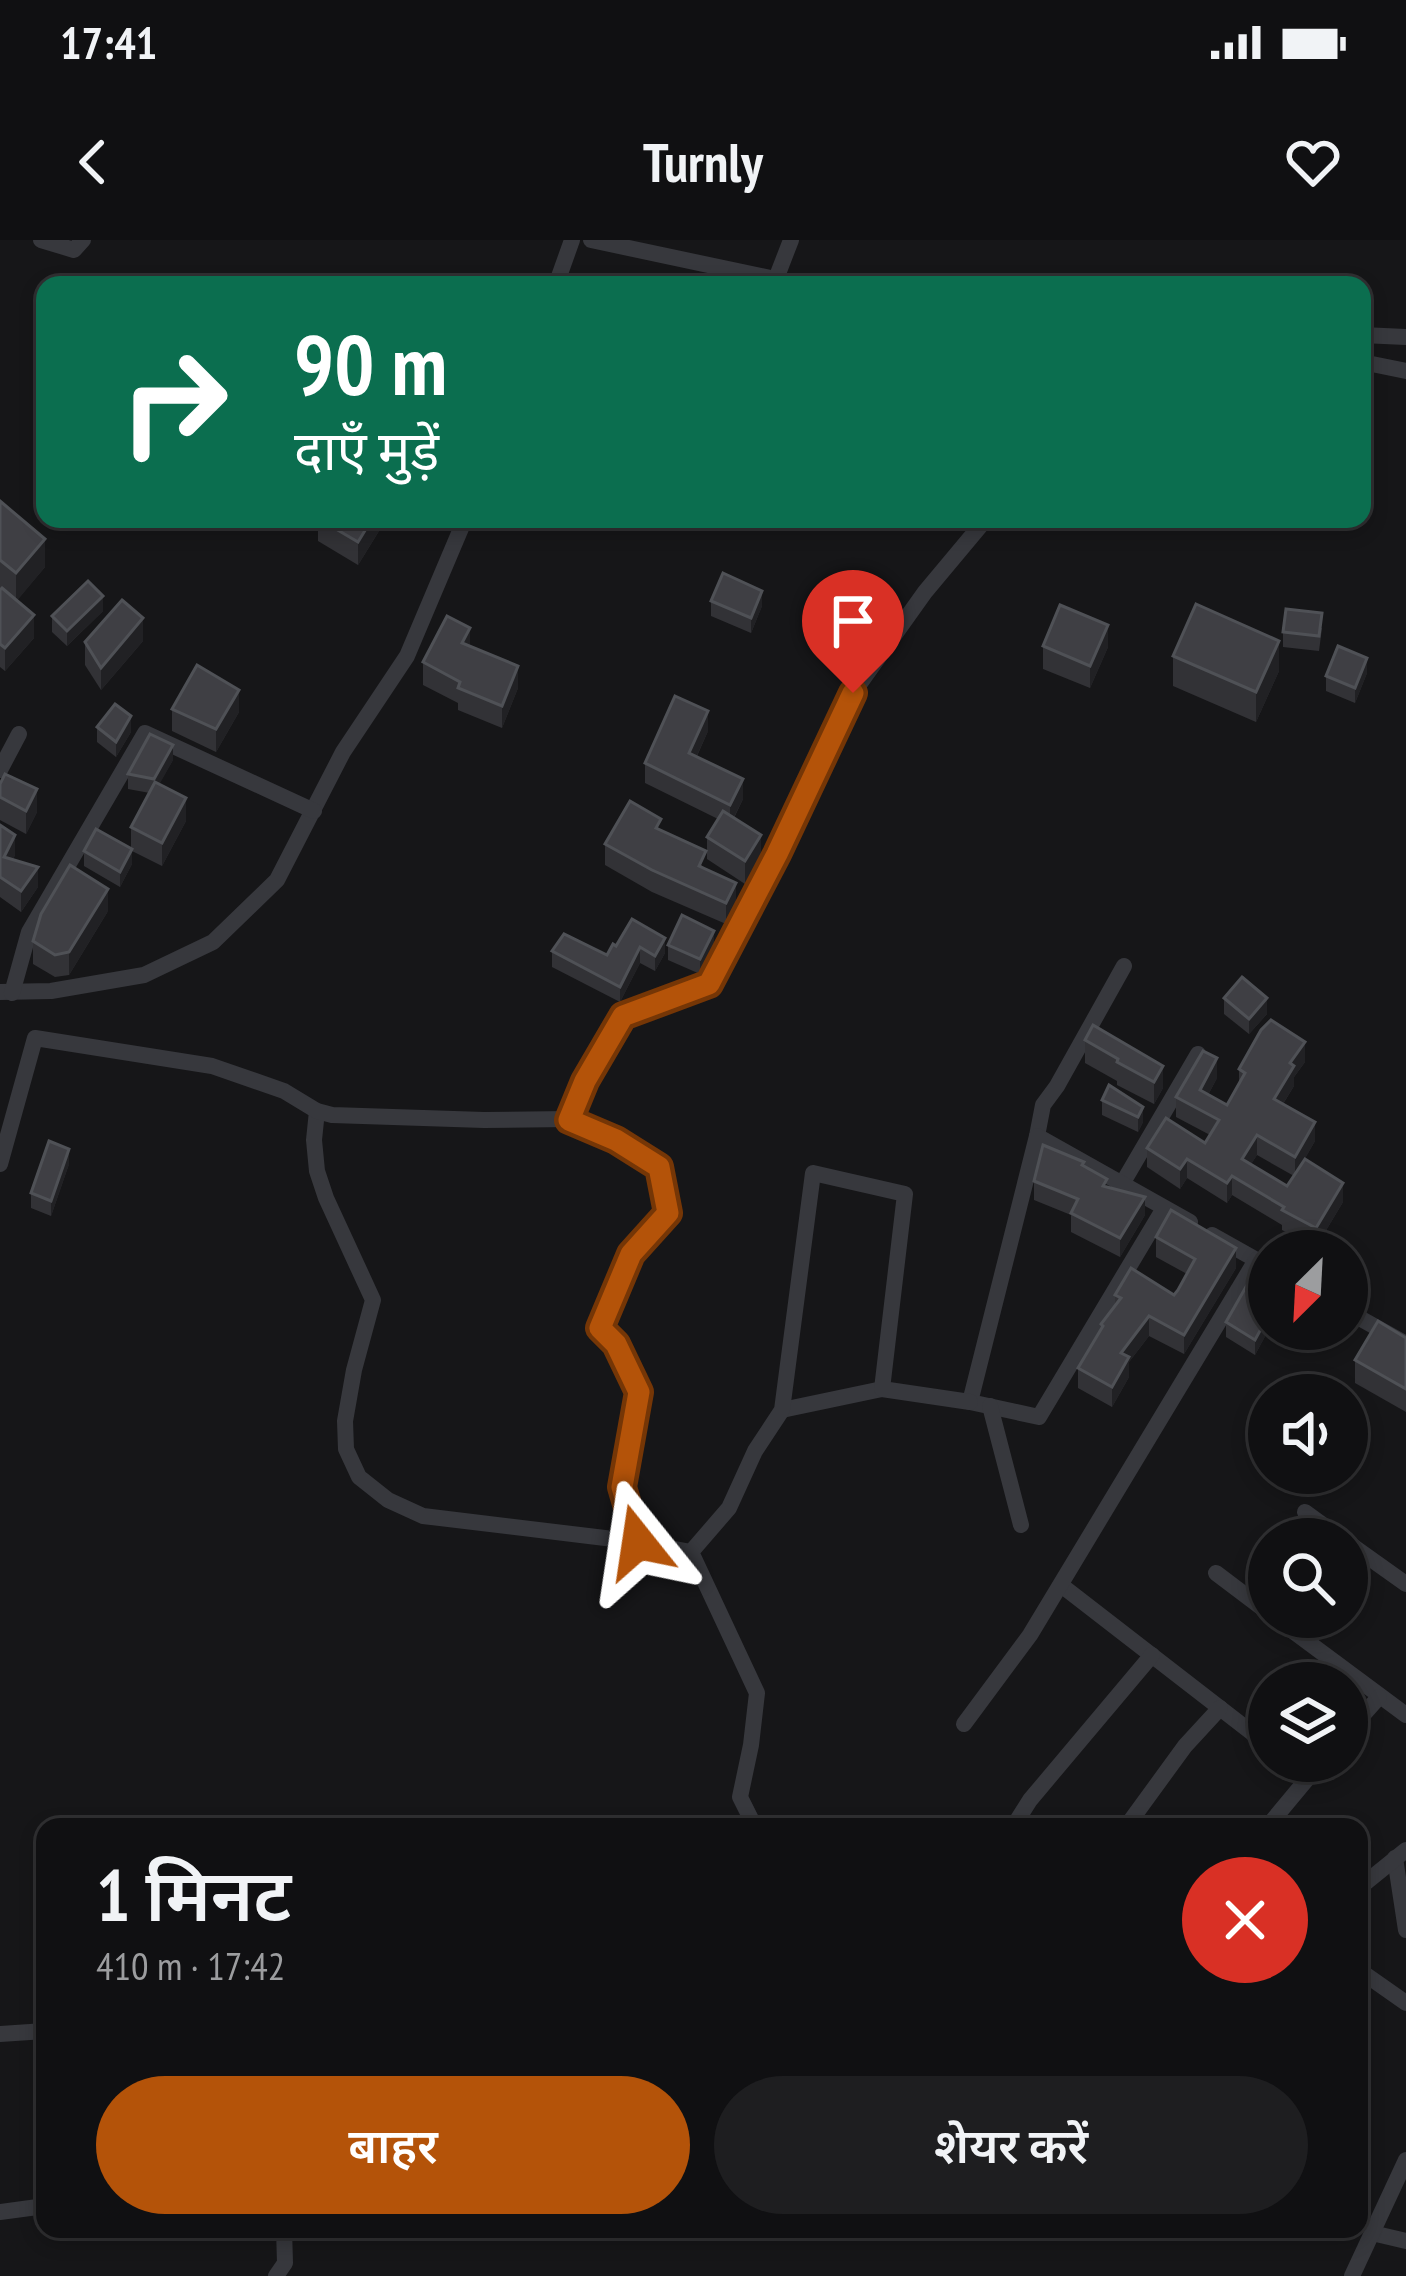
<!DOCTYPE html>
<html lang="hi">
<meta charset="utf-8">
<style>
:root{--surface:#101012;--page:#1e1e20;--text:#f1f3f6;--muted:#9c9d9f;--line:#303032;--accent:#b45309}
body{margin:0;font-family:"PT Sans Narrow","Noto Sans Devanagari",sans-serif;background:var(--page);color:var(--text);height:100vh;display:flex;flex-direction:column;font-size:45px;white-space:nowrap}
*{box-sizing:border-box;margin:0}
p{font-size:39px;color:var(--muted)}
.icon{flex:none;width:66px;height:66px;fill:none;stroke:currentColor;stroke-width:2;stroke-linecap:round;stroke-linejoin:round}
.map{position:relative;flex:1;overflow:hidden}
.side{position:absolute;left:36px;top:1578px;width:1332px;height:420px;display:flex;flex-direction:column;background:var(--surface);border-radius:24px;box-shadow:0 6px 18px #0003,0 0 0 3px var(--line)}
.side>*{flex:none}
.banner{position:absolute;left:36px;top:36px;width:1335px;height:252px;border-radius:24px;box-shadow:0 6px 18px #0003,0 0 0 3px var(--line);background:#0b6e4f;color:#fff;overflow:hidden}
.needle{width:78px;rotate:204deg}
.tools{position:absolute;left:1248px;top:990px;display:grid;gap:24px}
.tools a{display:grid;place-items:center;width:120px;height:120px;border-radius:50%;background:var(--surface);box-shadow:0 6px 18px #0003,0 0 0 3px var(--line);font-size:60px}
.pin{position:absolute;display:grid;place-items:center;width:102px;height:102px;color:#fff;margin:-123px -51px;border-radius:50% 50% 50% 0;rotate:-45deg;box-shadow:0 0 12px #0007}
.pin .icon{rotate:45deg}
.me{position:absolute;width:132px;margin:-66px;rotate:345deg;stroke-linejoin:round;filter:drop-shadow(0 0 9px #0008)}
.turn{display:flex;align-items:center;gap:42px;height:252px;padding:0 60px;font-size:54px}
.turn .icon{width:156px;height:156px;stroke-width:2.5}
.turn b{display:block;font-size:84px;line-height:102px}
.round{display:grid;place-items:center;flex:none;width:126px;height:126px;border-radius:63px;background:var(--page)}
.summary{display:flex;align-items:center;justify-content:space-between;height:204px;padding:0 60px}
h1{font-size:72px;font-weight:600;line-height:90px}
.button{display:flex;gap:24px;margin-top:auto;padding:24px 60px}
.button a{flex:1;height:138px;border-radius:72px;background:var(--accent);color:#fff;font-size:48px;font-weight:600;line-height:138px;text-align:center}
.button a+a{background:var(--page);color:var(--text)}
.status{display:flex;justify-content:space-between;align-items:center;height:84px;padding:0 60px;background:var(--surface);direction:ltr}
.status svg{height:33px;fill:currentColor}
header{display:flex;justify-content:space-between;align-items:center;height:156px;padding:0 60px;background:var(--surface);font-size:54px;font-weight:600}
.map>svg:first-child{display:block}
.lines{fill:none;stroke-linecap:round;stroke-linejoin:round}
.street{stroke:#37383d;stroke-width:16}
.wall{fill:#323236;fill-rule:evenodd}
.shaded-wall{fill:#212124}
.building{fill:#3f3f44;stroke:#4f5156;stroke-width:3}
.route-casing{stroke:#753606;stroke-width:30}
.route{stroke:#b45309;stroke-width:21}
</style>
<div class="status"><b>17:41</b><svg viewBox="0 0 49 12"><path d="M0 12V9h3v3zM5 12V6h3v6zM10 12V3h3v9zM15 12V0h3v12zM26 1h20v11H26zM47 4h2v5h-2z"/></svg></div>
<header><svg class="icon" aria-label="back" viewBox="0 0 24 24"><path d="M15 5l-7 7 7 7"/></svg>Turnly<svg class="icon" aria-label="heart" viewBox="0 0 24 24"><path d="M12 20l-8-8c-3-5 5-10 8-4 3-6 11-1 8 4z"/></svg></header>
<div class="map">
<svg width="1406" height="2036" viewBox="0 0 1406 2036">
<rect width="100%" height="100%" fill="#161618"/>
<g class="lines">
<g class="street">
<path d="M41,0L74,10L83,0"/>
<path d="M591,0L803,45"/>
<path d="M774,44L791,0"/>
<path d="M556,45L572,0"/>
<path d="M1362,95L1406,97"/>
<path d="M1362,122L1406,131"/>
<path d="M0,530L19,494"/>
<path d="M0,752L51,751L144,735L213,702L277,640L343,512L407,416L465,279"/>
<path d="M12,753L29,692L145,493L314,571"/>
<path d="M317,871L314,900L317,931L326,958L373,1060L354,1130L345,1181L346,1209L359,1237L388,1260L423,1276L638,1302"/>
<path d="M1037,896L1043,865L1057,846L1124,726"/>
<path d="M0,924L35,798L212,826L284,851L317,871L332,875L484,880L569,879"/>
<path d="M1122,944L1198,814"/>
<path d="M1164,968L1039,1177L970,1162L1037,896L1190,982"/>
<path d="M1212,995L1269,1027"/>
<path d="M1347,1071L1406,1104"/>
<path d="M990,1166L1021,1285"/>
<path d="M782,1170L882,1149"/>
<path d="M1305,1272L1342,1299"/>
<path d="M1347,1302L1406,1344"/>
<path d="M691,1312L638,1302L622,1247L639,1152L616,1104L600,1088L631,1014L668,973L659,927L616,900L569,879L585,841L623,776L709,744L777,614L853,453L925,352L986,279"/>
<path d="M1216,1333L1269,1373"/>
<path d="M1061,1345L1269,1506"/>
<path d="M1274,1377L1406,1475"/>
<path d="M964,1484L1030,1395L1256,1020"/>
<path d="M1347,1493L1379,1457"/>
<path d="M1288,1521L1308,1537"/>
<path d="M1268,1586L1322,1521"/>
<path d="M755,1587L740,1557L751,1505L757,1453L691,1312L729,1268L755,1211L782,1170L813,933L905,954L882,1149L970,1162"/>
<path d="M1013,1587L1030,1560L1152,1415"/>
<path d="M1126,1587L1185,1506L1220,1468"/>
<path d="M1395,1618L1406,1690"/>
<path d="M1359,1648L1406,1610"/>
<path d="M1359,1730L1406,1763"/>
<path d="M0,1794L45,1791"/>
<path d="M0,1972L45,1966"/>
<path d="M1372,1993L1406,2001"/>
<path d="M276,2036L285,2023L284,1989"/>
<path d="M1352,2036L1406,1920"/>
</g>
</g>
<g class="wall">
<path d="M0,261L45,327L17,360L34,398L5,431L0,427Z"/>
<path d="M318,279H379V291L358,325L318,301Z"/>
<path d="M711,361L762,366L751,393L711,376Z"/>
<path d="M103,371L67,406L52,392V376Z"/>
<path d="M1322,388L1319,411L1283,407V392Z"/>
<path d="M143,401L101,450L85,425V402Z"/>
<path d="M470,406L518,448L502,488L458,470V463L423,445V422Z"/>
<path d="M1043,406L1108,407L1090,448L1043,429Z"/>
<path d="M1173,416L1279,431L1256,482L1173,446Z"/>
<path d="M1367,433L1355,463L1326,451V436Z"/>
<path d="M172,469L239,472L216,512L172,491Z"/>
<path d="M97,487L131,492L116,517L97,502Z"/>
<path d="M708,491L697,516L743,559L734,578L761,618L745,644L707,619V597L718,579L645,543V523Z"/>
<path d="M173,520L159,544L186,581L162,626L132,611V624L120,647L84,626V611L131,609V587L150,553L128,549V534Z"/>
<path d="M0,544L37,572L26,594L0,580Z"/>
<path d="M0,585L15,615L13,619L38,647L21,672L0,657Z"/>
<path d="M661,590L706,629L736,664L726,684L652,652L605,625V604Z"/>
<path d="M108,671L69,735L55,737L33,724V701Z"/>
<path d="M632,679L665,713L655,731L640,723L620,762L552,727V711L607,715L616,706Z"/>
<path d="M668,705L714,706L700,734L668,720Z"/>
<path d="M1224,758L1267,774L1249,794L1224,774Z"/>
<path d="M1093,785L1163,848L1154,864L1117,845V841L1085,823V800Z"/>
<path d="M1305,822L1294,837V846L1283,864L1315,901L1304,920L1343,962L1316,1007L1282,990V985L1232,955L1227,963L1187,938L1180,949L1147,927V908L1205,903L1210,895L1176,877V857L1217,838L1208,855L1227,865L1239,845V829ZM1257,915L1294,936L1287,946L1251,924Z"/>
<path d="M1109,845L1143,882L1138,892L1102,875V860Z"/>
<path d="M69,924L51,976L31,968V953Z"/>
<path d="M1084,926L1107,947L1145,975L1120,1017L1071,992V975L1034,960V941Z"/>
<path d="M1156,997L1236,1028L1184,1114L1149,1096L1129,1122V1137L1112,1167L1078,1148V1128L1101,1090V1084L1115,1065V1055H1174L1187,1034L1156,1017Z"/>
<path d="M1269,1057V1089L1255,1115L1226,1097V1082Z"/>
<path d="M1406,1098V1172L1355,1143V1120Z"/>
</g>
<g class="shaded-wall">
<path d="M372,279H379V291L358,325V302Z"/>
<path d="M45,299V327L16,362V333Z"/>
<path d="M762,351V366L751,393V378Z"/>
<path d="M103,356V371L67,406V391Z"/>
<path d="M34,375V398L5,431V408Z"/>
<path d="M143,378V401L101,450V428Z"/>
<path d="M1108,385V407L1090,448V426Z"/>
<path d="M470,388V410L462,403Z"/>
<path d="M1279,401V431L1256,482V452Z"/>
<path d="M1367,418V433L1355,463V448Z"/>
<path d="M518,426V448L502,488V466Z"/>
<path d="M239,450V472L216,512V489Z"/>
<path d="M708,471V491L689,533V513Z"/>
<path d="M131,476V492L116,517V502Z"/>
<path d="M173,505V520L154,554V539Z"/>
<path d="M743,539V559L730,585V565Z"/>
<path d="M37,549V572L26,594V571Z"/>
<path d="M186,558V581L162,626V603Z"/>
<path d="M15,595V615L4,637V617Z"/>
<path d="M761,595V618L745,644V621Z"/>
<path d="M132,609V624L120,647V632Z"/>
<path d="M38,627V647L21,672V651Z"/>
<path d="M736,643V664L726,684V663Z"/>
<path d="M108,649V671L69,735V712Z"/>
<path d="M714,691V706L700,734V719Z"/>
<path d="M665,698V713L655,731V716Z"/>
<path d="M640,707V723L620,762V747Z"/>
<path d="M1267,758V774L1249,794V779Z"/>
<path d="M1305,802V822L1294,837V846L1274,878V859L1290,823Z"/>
<path d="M1217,818V838L1200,870V850Z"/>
<path d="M1163,826V848L1154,864V842Z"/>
<path d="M1143,867V882L1138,892V877Z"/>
<path d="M1315,882V901L1295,936V917Z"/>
<path d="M1257,895V915L1242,938V919Z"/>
<path d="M69,909V924L51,976V961Z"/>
<path d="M1187,919V938L1180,949V929Z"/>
<path d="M1232,936V955L1227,963V943Z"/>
<path d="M1343,943V962L1316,1007V988Z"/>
<path d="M1145,957V975L1120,1017V998Z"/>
<path d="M1236,1008V1028L1184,1114V1095Z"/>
<path d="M1269,1074V1089L1255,1115V1100Z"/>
<path d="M1149,1076V1096L1129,1122V1137L1112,1167V1147L1121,1113Z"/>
</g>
<g class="building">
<path d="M0,261L45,299L16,333L0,320Z"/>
<path d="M319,279H372L358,302Z"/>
<path d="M723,333L762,351L751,378L711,361Z"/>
<path d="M88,341L103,356L67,391L52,376Z"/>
<path d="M2,348L34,375L5,408L0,404V350Z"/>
<path d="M122,360L143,378L101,428L85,402Z"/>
<path d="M1196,364L1279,401L1256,452L1173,416Z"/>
<path d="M1060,365L1108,385L1090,426L1043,406Z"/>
<path d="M1286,369L1322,373L1319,396L1283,392Z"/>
<path d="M447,376L470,388L462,403L518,426L502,466L458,448L460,442L423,422Z"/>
<path d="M1338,406L1367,418L1355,448L1326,436Z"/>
<path d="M197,425L239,450L216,489L172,469Z"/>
<path d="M675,456L708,471L689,513L743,539L730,565L645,523Z"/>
<path d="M115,464L131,476L116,502L97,487Z"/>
<path d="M150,494L173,505L154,539L128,534Z"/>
<path d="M5,534L37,549L26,571L0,557V544Z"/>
<path d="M155,542L186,558L162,603L131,587Z"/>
<path d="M630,561L661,579L656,588L706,611L699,626L736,643L726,663L652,630L605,604Z"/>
<path d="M723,571L761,595L745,621L707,597Z"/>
<path d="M0,585L15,595L4,617L38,627L21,651L0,637Z"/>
<path d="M96,589L132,609L120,632L84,611Z"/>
<path d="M70,625L108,649L69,712L55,715L33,701L41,674Z"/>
<path d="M682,675L714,691L700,719L668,705Z"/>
<path d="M632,679L665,698L655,716L640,707L620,747L552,711L564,694L607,715L613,704L616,706Z"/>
<path d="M1242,737L1267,758L1249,779L1224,758Z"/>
<path d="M1271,780L1305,802L1290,823L1294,826L1274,859L1315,882L1295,917L1257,895L1242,919L1287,946L1305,919L1343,943L1316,988L1282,970L1284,967L1232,936L1227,943L1187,919L1180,929L1147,908L1166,878L1205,903L1219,880L1176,857L1203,811L1217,818L1200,850L1227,865L1245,833L1239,829L1261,790Z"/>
<path d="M1093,785L1163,826L1154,842L1117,822L1118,819L1085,800Z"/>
<path d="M1109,845L1143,867L1138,877L1102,860Z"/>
<path d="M49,901L69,909L51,961L31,953Z"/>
<path d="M1043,905L1084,922L1082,925L1107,939L1103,946L1145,957L1120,998L1071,973L1078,959L1034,941Z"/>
<path d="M1171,970L1236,1008L1184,1095L1149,1076L1121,1113L1129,1117L1112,1147L1078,1128L1103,1086L1101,1084L1121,1058L1115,1055L1131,1028L1174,1055L1178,1050L1195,1019L1156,997Z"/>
<path d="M1247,1045L1269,1057V1074L1255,1100L1226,1082Z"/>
<path d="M1378,1081L1406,1098V1149L1355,1120Z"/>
</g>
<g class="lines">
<g class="route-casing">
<path id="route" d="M638,1302L622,1247L639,1152L616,1104L600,1088L631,1014L668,973L659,927L616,900L569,880L585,841L623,776L709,744L777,614L853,453"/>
</g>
<use href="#route" class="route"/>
</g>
</svg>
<div class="tools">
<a><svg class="needle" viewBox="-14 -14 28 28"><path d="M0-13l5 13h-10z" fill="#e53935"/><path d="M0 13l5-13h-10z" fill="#9c9d9f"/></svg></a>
<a><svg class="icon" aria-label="sound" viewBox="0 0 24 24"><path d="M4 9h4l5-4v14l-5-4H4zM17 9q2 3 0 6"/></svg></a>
<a><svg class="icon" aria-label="search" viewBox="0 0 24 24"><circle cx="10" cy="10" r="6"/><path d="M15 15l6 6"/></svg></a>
<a><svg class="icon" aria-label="layers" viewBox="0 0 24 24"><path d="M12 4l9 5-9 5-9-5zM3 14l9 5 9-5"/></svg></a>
</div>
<div class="pin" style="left:853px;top:453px;background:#d93025"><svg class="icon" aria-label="arrive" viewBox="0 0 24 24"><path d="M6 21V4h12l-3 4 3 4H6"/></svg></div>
<svg class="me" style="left:638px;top:1302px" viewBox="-20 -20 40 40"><path d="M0-17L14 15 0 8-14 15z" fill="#b45309" stroke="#fff" stroke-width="4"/></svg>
<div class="banner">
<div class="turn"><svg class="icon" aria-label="right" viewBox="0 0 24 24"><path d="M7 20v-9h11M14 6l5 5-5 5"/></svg><div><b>90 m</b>दाएँ मुड़ें</div></div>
</div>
<section class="side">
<div class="summary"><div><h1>1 मिनट</h1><p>410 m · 17:42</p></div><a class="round" style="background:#d93025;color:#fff"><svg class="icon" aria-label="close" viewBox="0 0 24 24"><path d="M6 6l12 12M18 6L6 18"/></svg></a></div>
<div class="button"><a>बाहर</a><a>शेयर करें</a></div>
</section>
</div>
